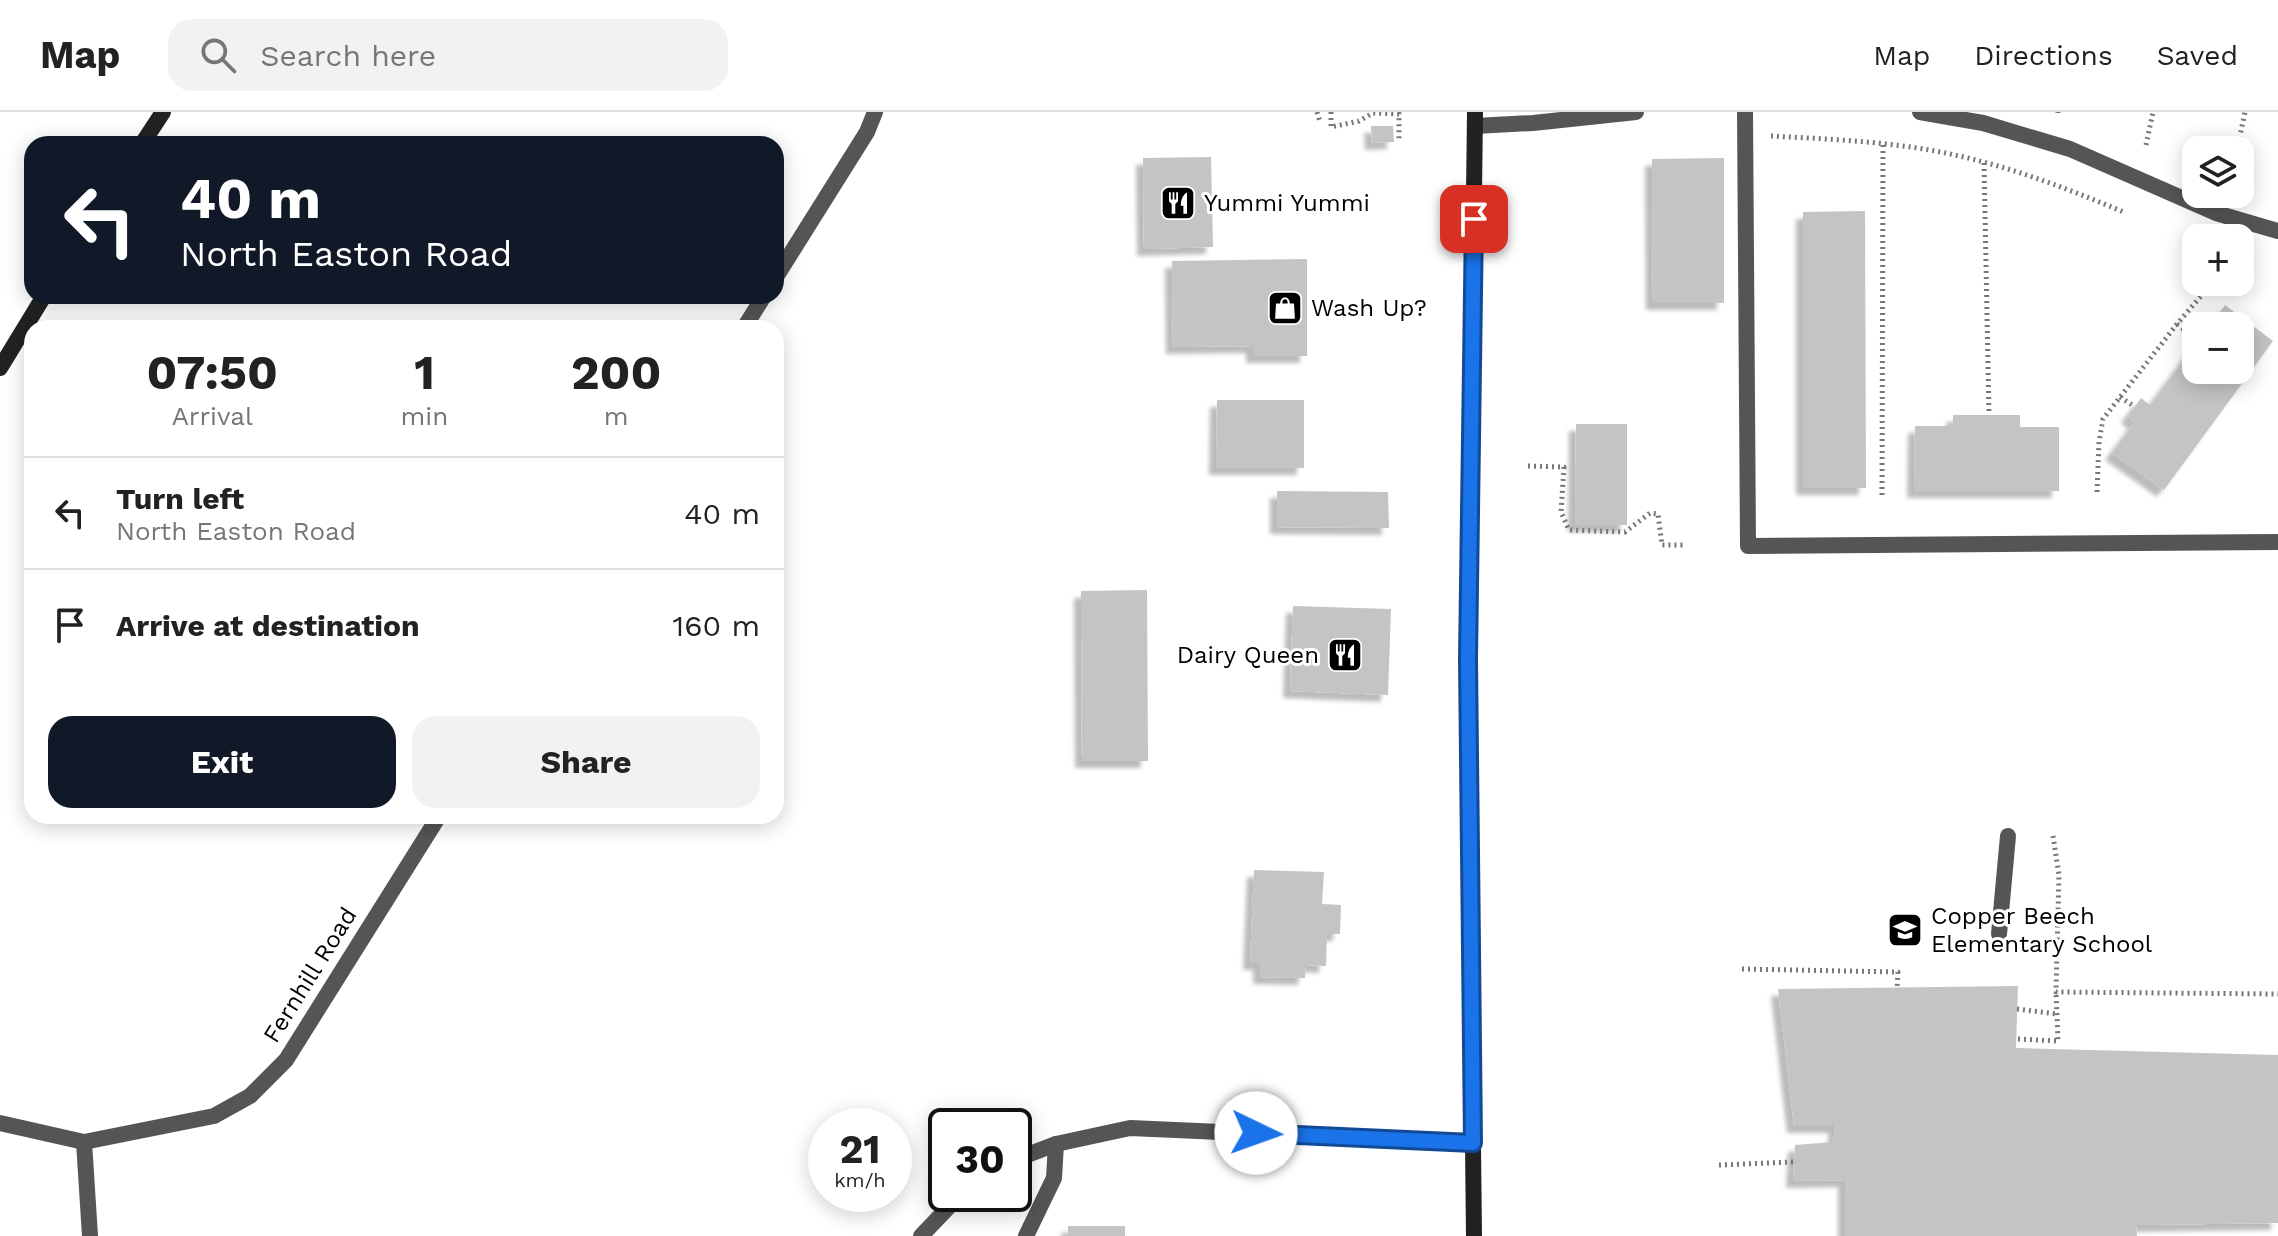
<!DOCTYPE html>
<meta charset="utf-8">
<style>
:root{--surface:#fff;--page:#f2f2f2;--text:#222;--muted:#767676;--line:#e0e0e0;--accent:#111827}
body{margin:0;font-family:"Work Sans",sans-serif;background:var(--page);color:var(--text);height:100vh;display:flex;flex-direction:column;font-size:30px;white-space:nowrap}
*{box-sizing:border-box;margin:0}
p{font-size:26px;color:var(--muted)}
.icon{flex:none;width:44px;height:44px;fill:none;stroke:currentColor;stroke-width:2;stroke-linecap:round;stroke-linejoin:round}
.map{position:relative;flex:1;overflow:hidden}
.side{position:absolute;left:24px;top:208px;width:760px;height:504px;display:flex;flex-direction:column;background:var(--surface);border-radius:24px;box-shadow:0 4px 20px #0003}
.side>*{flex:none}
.banner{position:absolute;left:24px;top:24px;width:760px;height:168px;border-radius:24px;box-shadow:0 4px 20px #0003;background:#111827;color:#fff;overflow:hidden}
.controls{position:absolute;left:2182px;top:24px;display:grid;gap:16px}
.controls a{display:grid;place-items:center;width:72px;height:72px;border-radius:16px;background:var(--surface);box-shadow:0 4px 20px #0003;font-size:40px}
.speed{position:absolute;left:808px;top:996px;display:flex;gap:16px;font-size:40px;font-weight:700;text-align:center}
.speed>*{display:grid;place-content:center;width:104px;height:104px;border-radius:50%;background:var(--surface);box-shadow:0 4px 20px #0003;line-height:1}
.speed small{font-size:20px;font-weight:400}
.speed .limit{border:4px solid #111;border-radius:12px;background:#fff;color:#111}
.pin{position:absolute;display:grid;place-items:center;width:68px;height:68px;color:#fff;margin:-34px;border-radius:16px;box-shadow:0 4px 12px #0006}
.me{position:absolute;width:88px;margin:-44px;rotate:93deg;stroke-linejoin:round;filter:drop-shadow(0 0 6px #0008)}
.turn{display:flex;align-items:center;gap:28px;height:168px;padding:0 24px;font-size:36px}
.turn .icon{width:104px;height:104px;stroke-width:2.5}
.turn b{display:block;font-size:56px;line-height:68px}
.eta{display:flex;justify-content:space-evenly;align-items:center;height:136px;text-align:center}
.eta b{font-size:48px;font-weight:700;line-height:56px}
.cta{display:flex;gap:16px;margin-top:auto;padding:16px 24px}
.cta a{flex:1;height:92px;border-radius:24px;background:var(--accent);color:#fff;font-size:32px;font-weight:700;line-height:92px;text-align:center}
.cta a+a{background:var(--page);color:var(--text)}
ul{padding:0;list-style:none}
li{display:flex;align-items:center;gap:24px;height:112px;padding:0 24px;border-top:2px solid var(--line)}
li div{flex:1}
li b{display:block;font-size:30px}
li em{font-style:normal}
header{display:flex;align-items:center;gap:48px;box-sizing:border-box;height:112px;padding:0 40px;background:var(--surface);border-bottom:2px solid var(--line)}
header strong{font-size:38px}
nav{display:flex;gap:44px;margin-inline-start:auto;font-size:28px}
.search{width:560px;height:72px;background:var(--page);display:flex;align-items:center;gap:20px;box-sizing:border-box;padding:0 28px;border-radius:24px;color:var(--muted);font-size:30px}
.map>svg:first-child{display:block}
.building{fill:#c4c4c4;filter:url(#shadow)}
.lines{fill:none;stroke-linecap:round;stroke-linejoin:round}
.path{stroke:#777;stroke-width:5;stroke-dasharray:2 4;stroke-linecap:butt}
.lane{stroke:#555;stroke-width:16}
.street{stroke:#555;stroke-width:16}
.secondary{stroke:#222;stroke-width:16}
.route-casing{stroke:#114b97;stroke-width:20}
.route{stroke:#1a73e8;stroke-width:14}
.labels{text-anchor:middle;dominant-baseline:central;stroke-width:6;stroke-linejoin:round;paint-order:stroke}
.poi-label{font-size:24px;fill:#000;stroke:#fff;text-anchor:start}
.street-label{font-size:24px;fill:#000;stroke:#fff}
</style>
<header>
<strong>Map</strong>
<div class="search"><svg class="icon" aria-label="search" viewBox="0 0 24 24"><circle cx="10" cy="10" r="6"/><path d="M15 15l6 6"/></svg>Search here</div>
<nav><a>Map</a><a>Directions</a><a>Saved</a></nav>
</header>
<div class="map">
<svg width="2278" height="1124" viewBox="0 0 2278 1124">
<defs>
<filter id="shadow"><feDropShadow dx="-7" dy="7" stdDeviation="2" flood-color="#0004"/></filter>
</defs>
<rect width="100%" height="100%" fill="#fff"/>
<g class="building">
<path d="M1371,14H1393L1394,30L1372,31Z"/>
<path d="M1211,45L1213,135L1144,137L1143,46Z"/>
<path d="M1724,46V191H1653L1652,47Z"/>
<path d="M1865,99L1866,376H1803V100Z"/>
<path d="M1307,147V244H1253V234L1173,235L1172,149Z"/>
<path d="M2225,193L2273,229L2164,378L2112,341L2135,310L2128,304L2141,286L2150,293L2196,232V258H2240V214H2209Z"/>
<path d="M1217,288H1304V356H1216Z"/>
<path d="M1953,303H2020V315H2059V379H1914L1915,314H1953Z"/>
<path d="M1576,312H1627V413H1575Z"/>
<path d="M1277,379L1388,380L1389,416L1277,415Z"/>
<path d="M1147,478L1148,649H1082L1081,479Z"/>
<path d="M1293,494L1391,497L1388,583L1290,579Z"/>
<path d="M1254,758L1324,760L1322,792L1341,793L1340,822H1327L1326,854L1306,853L1305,866L1260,865V851H1250Z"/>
<path d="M2018,874L2016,936L2278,943V1111L2136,1113L2137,1124H1845V1068L1793,1069L1795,1033L1833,1030L1836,1014H1794L1778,877Z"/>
<rect x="1068" y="1114" width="57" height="10"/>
</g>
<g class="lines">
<g class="path">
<path d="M1317,0L1320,10"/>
<path d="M1331,0V15L1359,9L1373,1L1399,2V30"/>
<path d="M2058,1V0"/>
<path d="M1771,24C1825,27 1881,29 1935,39C2001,51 2064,75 2126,101"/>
<path d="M2146,33L2153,0"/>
<path d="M2237,38L2245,0"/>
<path d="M1984,51L1989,303"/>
<path d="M2177,212L2196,227"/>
<path d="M2120,285L2135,295"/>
<path d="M1528,354L1564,355L1561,400L1569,418L1625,420L1650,401L1658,402L1662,433H1683"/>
<path d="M2097,380L2099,330L2103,307L2177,212L2202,183L2215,175"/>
<path d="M1882,383L1883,32"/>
<path d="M2053,724L2059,763L2056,880L2278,882"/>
<path d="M1742,857L1898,860L1897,876"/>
<path d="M2017,897L2057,902"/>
<path d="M2018,927L2058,929L2056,880"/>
<path d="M1719,1053L1794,1050"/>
</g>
<g class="lane">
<path d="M1745,0L1748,434L2278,430"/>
<path d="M1999,822L2008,724"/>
<path d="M1026,1124L1054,1066L1056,1032"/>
</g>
<g class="street">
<path d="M1920,0L1983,11L2070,37L2216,101L2278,119"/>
<path d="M1475,14L1533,11L1636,0"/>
<path d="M776,165L867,20L875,0"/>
<path d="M744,216L764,184"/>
<path d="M0,1011L84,1030L214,1004L250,984L286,948L439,704"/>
<path d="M84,1030L90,1124"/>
<path d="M1014,1048L1056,1032L1130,1016L1473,1031"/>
<path d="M921,1124L961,1082"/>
</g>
<g class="secondary">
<path d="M142,32L163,0"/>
<path d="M0,256L44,184"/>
<path d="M1474,1124L1468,575L1475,0"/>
</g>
</g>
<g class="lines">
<g class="route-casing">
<path id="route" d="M1256,1021L1473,1031L1468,547L1474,107"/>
</g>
<use href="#route" class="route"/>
</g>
<defs>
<g id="restaurant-square" transform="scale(1.8)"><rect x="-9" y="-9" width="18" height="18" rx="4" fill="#000" stroke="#fff"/><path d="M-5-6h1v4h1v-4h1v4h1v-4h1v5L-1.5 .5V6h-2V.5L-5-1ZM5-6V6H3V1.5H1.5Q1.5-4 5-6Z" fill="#fff"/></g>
<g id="shop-square" transform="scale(1.8)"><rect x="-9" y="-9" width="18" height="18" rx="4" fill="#000" stroke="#fff"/><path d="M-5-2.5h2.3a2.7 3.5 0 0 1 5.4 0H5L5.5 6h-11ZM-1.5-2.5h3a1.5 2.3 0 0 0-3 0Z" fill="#fff"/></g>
<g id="school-square" transform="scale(1.8)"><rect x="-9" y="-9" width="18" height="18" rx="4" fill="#000" stroke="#fff"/><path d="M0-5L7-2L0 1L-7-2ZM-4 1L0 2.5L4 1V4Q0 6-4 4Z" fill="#fff"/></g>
</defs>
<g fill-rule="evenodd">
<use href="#restaurant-square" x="1178" y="91"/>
<use href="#shop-square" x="1285" y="196"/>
<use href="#restaurant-square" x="1345" y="543"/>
<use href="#school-square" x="1905" y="818"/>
</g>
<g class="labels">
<g class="poi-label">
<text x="1204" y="91">Yummi Yummi</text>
<text x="1311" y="196">Wash Up?</text>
<text x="1319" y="543" text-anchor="end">Dairy Queen</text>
<text x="1931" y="804">Copper Beech<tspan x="1931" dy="28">Elementary School</tspan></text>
</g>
<g class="street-label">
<text transform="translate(310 863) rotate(-58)">Fernhill Road</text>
</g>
</g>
</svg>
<div class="controls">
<a><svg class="icon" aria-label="layers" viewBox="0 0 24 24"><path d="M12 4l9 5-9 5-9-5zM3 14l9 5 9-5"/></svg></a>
<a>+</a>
<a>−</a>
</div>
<div class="speed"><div>21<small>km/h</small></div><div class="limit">30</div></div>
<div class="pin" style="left:1474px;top:107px;background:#d93025"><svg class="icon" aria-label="arrive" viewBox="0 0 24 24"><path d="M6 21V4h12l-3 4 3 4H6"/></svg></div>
<svg class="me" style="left:1256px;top:1021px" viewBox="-20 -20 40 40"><circle r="19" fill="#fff"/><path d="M0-13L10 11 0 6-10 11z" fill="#1a73e8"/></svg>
<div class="banner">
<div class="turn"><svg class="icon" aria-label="left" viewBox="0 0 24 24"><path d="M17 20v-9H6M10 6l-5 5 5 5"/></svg><div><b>40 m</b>North Easton Road</div></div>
</div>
<section class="side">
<div class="eta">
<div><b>07:50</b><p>Arrival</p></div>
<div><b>1</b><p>min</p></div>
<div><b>200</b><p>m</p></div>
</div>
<ul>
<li><svg class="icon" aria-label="left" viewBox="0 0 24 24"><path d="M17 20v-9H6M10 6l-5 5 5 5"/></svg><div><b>Turn left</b><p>North Easton Road</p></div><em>40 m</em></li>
<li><svg class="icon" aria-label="arrive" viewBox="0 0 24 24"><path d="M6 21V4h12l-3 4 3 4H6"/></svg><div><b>Arrive at destination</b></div><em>160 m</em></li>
</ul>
<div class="cta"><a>Exit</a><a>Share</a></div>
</section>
</div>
